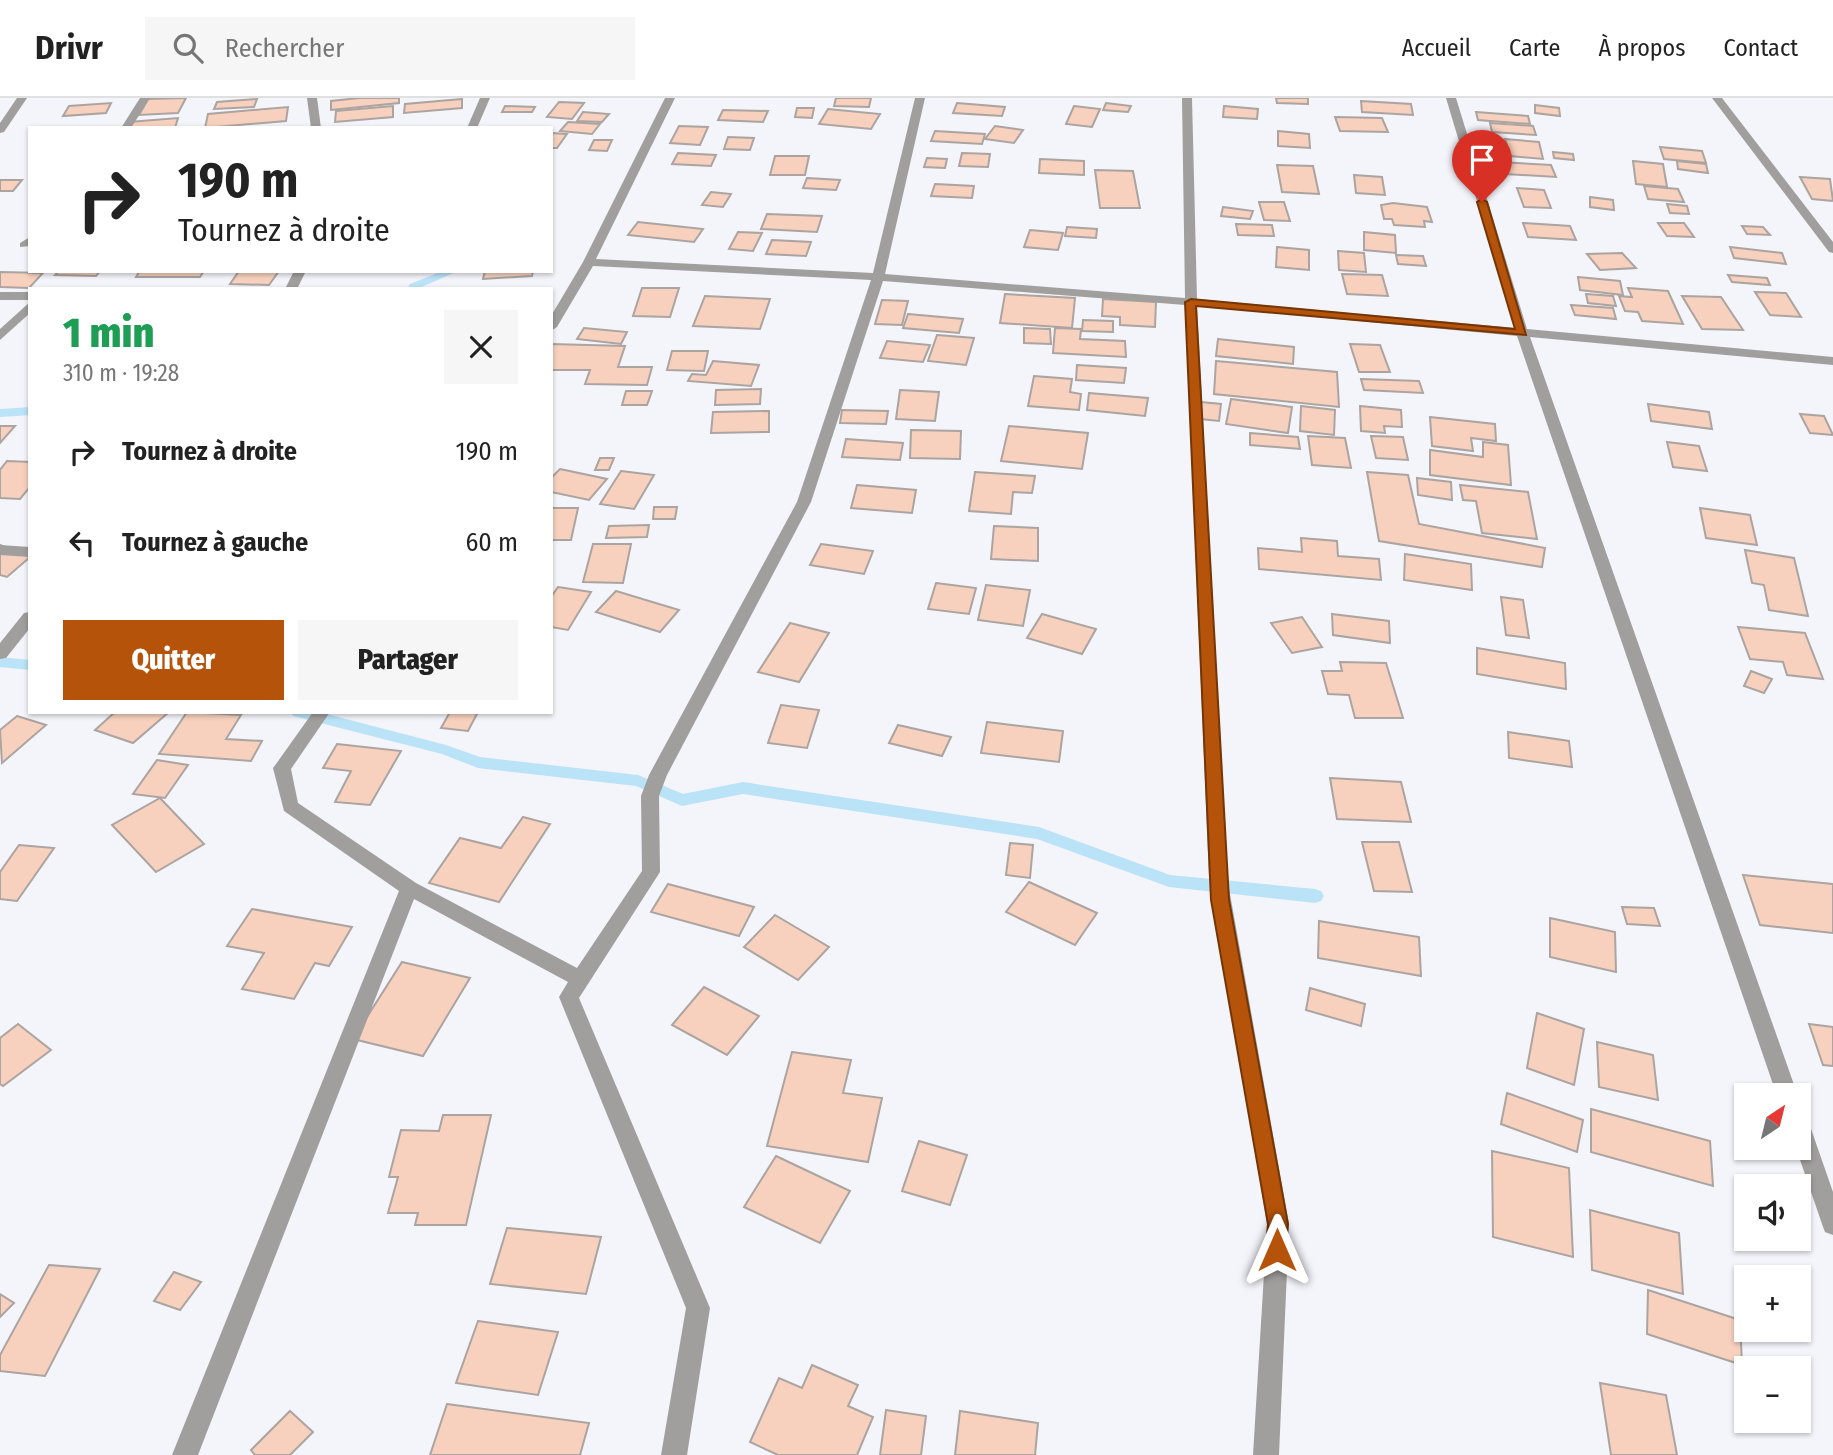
<!DOCTYPE html>
<html lang="fr">
<meta charset="utf-8">
<style>
:root{--surface:#fff;--page:#f6f6f6;--text:#222;--muted:#767676;--line:#e0e0e0;--accent:#b45309}
body{margin:0;font-family:"Fira Sans Condensed",sans-serif;background:var(--page);color:var(--text);height:100vh;display:flex;flex-direction:column;font-size:26px;white-space:nowrap}
*{box-sizing:border-box;margin:0}
p{font-size:23px;color:var(--muted)}
.icon{flex:none;width:38px;height:38px;fill:none;stroke:currentColor;stroke-width:2;stroke-linecap:round;stroke-linejoin:round}
.map{position:relative;flex:1;overflow:hidden}
.sheet{position:absolute;left:28px;top:189px;width:525px;height:427px;display:flex;flex-direction:column;background:var(--surface);border-radius:0px;box-shadow:0 2px 5px #0004}
.sheet>*{flex:none}
.guide{position:absolute;left:28px;top:28px;width:525px;height:147px;border-radius:0px;box-shadow:0 2px 5px #0004;background:#fff;color:var(--text);overflow:hidden}
.needle{width:46px;rotate:35deg}
.controls{position:absolute;left:1734px;top:985px;display:grid;gap:14px}
.controls a{display:grid;place-items:center;width:77px;height:77px;border-radius:0px;background:var(--surface);box-shadow:0 2px 5px #0004;font-size:35px}
.pin{position:absolute;display:grid;place-items:center;width:60px;height:60px;color:#fff;margin:-72px -30px;border-radius:50% 50% 50% 0;rotate:-45deg;box-shadow:0 0 7px #0007}
.pin .icon{rotate:45deg}
.me{position:absolute;width:77px;margin:-38px;rotate:0deg;stroke-linejoin:round;filter:drop-shadow(0 0 5px #0008)}
.turn{display:flex;align-items:center;gap:24px;height:147px;padding:0 35px;font-size:32px}
.turn .icon{width:91px;height:91px;stroke-width:2.5}
.turn b{display:block;font-size:49px;line-height:60px}
.round{display:grid;place-items:center;flex:none;width:74px;height:74px;border-radius:0px;background:var(--page)}
.overview{display:flex;align-items:center;justify-content:space-between;height:119px;padding:0 35px}
h1{font-size:42px;font-weight:800;line-height:52px;color:#1e9e55}
.cta{display:flex;gap:14px;margin-top:auto;padding:14px 35px}
.cta a{flex:1;height:80px;border-radius:0px;background:var(--accent);color:#fff;font-size:28px;font-weight:800;line-height:80px;text-align:center}
.cta a+a{background:var(--page);color:var(--text)}
ul{padding:0;list-style:none}
li{display:flex;align-items:center;gap:21px;height:91px;padding:0 35px}
li div{flex:1}
li b{display:block;font-size:26px}
li em{font-style:normal}
header{display:flex;align-items:center;gap:42px;box-sizing:border-box;height:98px;padding:0 35px;background:var(--surface);border-bottom:2px solid var(--line)}
header strong{font-size:33px}
nav{display:flex;gap:38px;margin-inline-start:auto;font-size:24px}
.search{width:490px;height:63px;background:var(--page);display:flex;align-items:center;gap:18px;box-sizing:border-box;padding:0 24px;border-radius:0px;color:var(--muted);font-size:26px}
.map>svg:first-child{display:block}
.lines{fill:none;stroke-linecap:round;stroke-linejoin:round}
.stream{fill:#bbe3f7;fill-rule:evenodd}
.building{fill:#f7d1be;stroke:#aba4a0;stroke-width:2}
.minor{fill:#a19f9d;fill-rule:evenodd}
.route{fill:#b45309;stroke:#753606;stroke-width:2}
</style>
<header>
<strong>Drivr</strong>
<div class="search"><svg class="icon" aria-label="search" viewBox="0 0 24 24"><circle cx="10" cy="10" r="6"/><path d="M15 15l6 6"/></svg>Rechercher</div>
<nav><a>Accueil</a><a>Carte</a><a>À propos</a><a>Contact</a></nav>
</header>
<div class="map">
<svg width="1833" height="1357" viewBox="0 0 1833 1357">
<rect width="100%" height="100%" fill="#f4f4fb"/>
<g class="lines">
<g class="stream">
<path d="M443,173H458L417,191H407L410,186Z"/>
<path d="M30,309V317L0,319V311Z"/>
<path d="M0,559L30,562V572L0,569Z"/>
<path d="M291,614H319L446,647L480,659L638,677L683,696L743,684L1039,729L1170,777L1315,791L1321,793L1324,798L1321,803L1315,805L1169,789L1037,741L743,696L682,708L636,688L478,670L442,656L293,618Z"/>
</g>
</g>
<g class="building">
<path d="M186,0L178,15L139,17L148,1Z"/>
<path d="M359,0H399V5L331,12V3Z"/>
<path d="M836,0H871L869,9L834,8Z"/>
<path d="M1276,0H1308V6L1277,5Z"/>
<path d="M257,1L254,9L214,11L217,4Z"/>
<path d="M462,1V10L404,15L405,6Z"/>
<path d="M1361,3L1411,6L1413,17L1362,14Z"/>
<path d="M559,4L584,5L572,21L547,19Z"/>
<path d="M111,5L106,15L63,18L69,8Z"/>
<path d="M957,5L1005,9L1002,18L953,15Z"/>
<path d="M1106,5L1131,8L1128,14L1103,12Z"/>
<path d="M1535,7L1559,10L1560,18L1535,15Z"/>
<path d="M393,8V19L335,24L336,13Z"/>
<path d="M505,8L535,9L532,14H502Z"/>
<path d="M1074,8L1100,11L1092,29L1066,26Z"/>
<path d="M1224,8L1258,11L1257,21L1223,19Z"/>
<path d="M288,9L286,23L205,30L208,16Z"/>
<path d="M797,10H814L812,20L795,19Z"/>
<path d="M828,11L880,16L871,31L819,26Z"/>
<path d="M723,12L768,13L763,24L718,22Z"/>
<path d="M583,14L609,16L602,24L577,23Z"/>
<path d="M1476,14L1528,18L1530,26L1478,22Z"/>
<path d="M1335,19L1382,20L1388,34L1340,33Z"/>
<path d="M178,20L175,30H127L129,24Z"/>
<path d="M568,24L600,26L592,36L560,33Z"/>
<path d="M1490,25L1533,28L1536,37L1492,34Z"/>
<path d="M679,28L708,29L700,47L670,45Z"/>
<path d="M995,28L1023,32L1014,45L985,41Z"/>
<path d="M935,33L985,36L982,46L931,43Z"/>
<path d="M1278,33L1309,36L1310,50L1278,48Z"/>
<path d="M551,35L567,36L557,50H551Z"/>
<path d="M728,39L754,40L750,52L724,51Z"/>
<path d="M1505,41L1539,44L1543,61L1510,58Z"/>
<path d="M594,42H612L607,53L589,52Z"/>
<path d="M1660,49L1702,53L1706,65L1664,61Z"/>
<path d="M1553,54L1573,56L1574,62L1554,60Z"/>
<path d="M678,55L716,57L711,68L672,66Z"/>
<path d="M962,55L990,56L988,69L959,68Z"/>
<path d="M775,58H809L805,77H770Z"/>
<path d="M927,60L947,61L945,70L924,69Z"/>
<path d="M1040,61L1084,63V77L1039,75Z"/>
<path d="M1633,63L1663,66L1667,89L1636,86Z"/>
<path d="M1677,63L1706,66L1708,75L1678,71Z"/>
<path d="M1500,64L1551,67L1556,79L1505,76Z"/>
<path d="M1277,67L1313,68L1319,96L1282,94Z"/>
<path d="M1095,72L1133,73L1140,110H1100Z"/>
<path d="M1354,77L1382,79L1385,97L1356,95Z"/>
<path d="M1800,79L1830,81L1833,103L1812,101Z"/>
<path d="M807,80L840,82L836,92L803,90Z"/>
<path d="M0,82H22L13,93H0Z"/>
<path d="M935,86L974,88L972,100L931,98Z"/>
<path d="M1644,88L1678,91L1684,104L1648,101Z"/>
<path d="M1517,90L1544,92L1551,110L1524,109Z"/>
<path d="M711,94L731,96L723,109L702,107Z"/>
<path d="M1590,99L1613,102L1614,112L1590,109Z"/>
<path d="M1259,104H1284L1290,123L1264,122Z"/>
<path d="M1393,105L1427,109L1432,124L1424,123L1425,129L1394,127L1392,121H1384L1381,107Z"/>
<path d="M1667,106L1687,108L1689,116L1670,115Z"/>
<path d="M1223,109L1253,113L1250,121L1221,118Z"/>
<path d="M767,116L822,118L817,134L761,131Z"/>
<path d="M638,124L703,131L694,144L628,137Z"/>
<path d="M1523,125L1570,128L1576,142L1528,139Z"/>
<path d="M1658,125H1684L1694,139L1667,138Z"/>
<path d="M1236,126L1272,127L1274,138L1238,137Z"/>
<path d="M1742,128L1763,129L1770,137L1747,136Z"/>
<path d="M1067,129L1097,131L1096,140L1065,138Z"/>
<path d="M1030,132L1063,135L1058,152L1024,149Z"/>
<path d="M738,134L762,135L753,153L729,151Z"/>
<path d="M1364,134L1395,137L1396,155L1364,152Z"/>
<path d="M772,142L811,144L806,158L766,156Z"/>
<path d="M1277,149L1309,152V172L1276,169Z"/>
<path d="M1730,149L1782,155L1786,166L1734,160Z"/>
<path d="M1338,153L1364,155L1366,174L1339,172Z"/>
<path d="M1622,155L1636,170L1600,172L1587,156Z"/>
<path d="M1396,157L1423,158L1426,168L1398,166Z"/>
<path d="M59,173H100L96,178L55,177Z"/>
<path d="M140,173H204L200,179H136Z"/>
<path d="M239,173H279L269,187L230,186Z"/>
<path d="M485,173H533L532,178L483,181Z"/>
<path d="M0,175V174L43,175L29,190L0,189Z"/>
<path d="M1342,176L1382,177L1388,198L1347,196Z"/>
<path d="M1728,177L1767,180L1770,187L1732,184Z"/>
<path d="M1578,179L1620,183L1623,197L1580,192Z"/>
<path d="M642,190H679L670,219L633,218Z"/>
<path d="M1628,190L1668,193L1683,226L1642,223L1638,214L1625,213L1619,198L1632,199Z"/>
<path d="M1755,194L1786,195L1801,219L1770,217Z"/>
<path d="M1005,196L1075,200L1072,230L1000,225Z"/>
<path d="M1586,196L1613,198L1616,208L1588,205Z"/>
<path d="M705,198L770,201L760,231L693,228Z"/>
<path d="M1682,198L1721,199L1743,232L1702,231Z"/>
<path d="M1103,201L1156,204L1155,229L1120,227V219L1102,218Z"/>
<path d="M882,202L908,203L902,227L875,226Z"/>
<path d="M1571,207L1613,210L1616,221L1575,217Z"/>
<path d="M908,216L963,221L959,235L903,230Z"/>
<path d="M1083,222L1113,223V234L1082,233Z"/>
<path d="M584,230L627,234L621,246L577,241Z"/>
<path d="M1024,230L1050,231L1051,246L1024,245Z"/>
<path d="M1055,230L1081,231L1080,241L1125,243L1126,259L1053,255Z"/>
<path d="M937,237L974,240L966,267L928,263Z"/>
<path d="M1218,241L1294,249L1293,266L1216,258Z"/>
<path d="M887,243L930,247L923,264L880,260Z"/>
<path d="M551,246L625,248L618,269H652L647,287L585,286L590,272H551Z"/>
<path d="M1350,246L1380,247L1390,274H1359Z"/>
<path d="M672,253H708L704,273L667,272Z"/>
<path d="M713,263L759,267L751,288L688,283L692,276L706,277Z"/>
<path d="M1216,263L1337,274L1339,309L1214,296Z"/>
<path d="M1077,267L1126,270L1124,285L1076,282Z"/>
<path d="M1034,278L1072,281L1070,294L1081,296L1079,312L1028,308Z"/>
<path d="M1361,281L1419,283L1423,295L1364,292Z"/>
<path d="M761,291L760,306L715,307L716,292Z"/>
<path d="M900,292L939,294L935,323L896,321Z"/>
<path d="M626,293H652L647,307H622Z"/>
<path d="M1089,295L1148,300L1145,318L1087,312Z"/>
<path d="M1231,301L1292,309L1288,335L1226,326Z"/>
<path d="M1201,304L1221,306L1219,323L1200,321Z"/>
<path d="M1648,306L1709,314L1712,331L1651,323Z"/>
<path d="M1301,308L1335,312L1334,337L1300,333Z"/>
<path d="M1360,308L1401,312L1402,329L1384,328L1385,335L1361,333Z"/>
<path d="M842,312L888,313L886,326L840,325Z"/>
<path d="M769,313V334L711,335L713,314Z"/>
<path d="M1800,316L1824,318L1833,337L1810,335Z"/>
<path d="M1430,319L1495,326L1496,343L1471,340L1473,353L1432,348Z"/>
<path d="M0,328H15L0,345Z"/>
<path d="M1009,328L1088,335L1082,371L1001,363Z"/>
<path d="M911,332L961,333L960,361L910,360Z"/>
<path d="M1250,335L1298,339L1300,351L1250,347Z"/>
<path d="M1308,338L1345,340L1351,370L1312,367Z"/>
<path d="M1371,338L1403,339L1408,362L1376,360Z"/>
<path d="M846,341L903,345L900,362L842,359Z"/>
<path d="M1483,344L1508,347L1511,387L1430,377V352L1483,359Z"/>
<path d="M1667,344L1699,348L1707,373L1673,369Z"/>
<path d="M600,360H614L609,372H595Z"/>
<path d="M7,363L30,364V389L20,401L0,400V372Z"/>
<path d="M560,371L607,381L589,402L551,394V380Z"/>
<path d="M621,373L654,377L634,411L600,406Z"/>
<path d="M975,374L1035,378L1032,395L1013,394L1011,416L969,413Z"/>
<path d="M1367,374L1408,377L1419,426L1545,450L1542,469L1379,443Z"/>
<path d="M1417,380L1451,384L1452,402L1418,397Z"/>
<path d="M857,387L916,392L912,415L851,410Z"/>
<path d="M1460,387L1528,394L1537,441L1482,435L1476,403L1463,402Z"/>
<path d="M654,409H677L675,421H653Z"/>
<path d="M551,410H578L571,442H551Z"/>
<path d="M1700,410L1750,417L1757,447L1706,440Z"/>
<path d="M649,427L647,439L606,440L609,428Z"/>
<path d="M994,428L1038,430V463L991,461Z"/>
<path d="M1301,440L1337,443L1338,458L1379,461L1381,482L1259,471L1258,450L1302,454Z"/>
<path d="M593,446H631L623,485L583,484Z"/>
<path d="M821,446L873,453L864,476L810,467Z"/>
<path d="M0,447L30,459L7,479L0,477Z"/>
<path d="M1745,452L1794,460L1808,518L1769,512L1764,487L1752,485Z"/>
<path d="M1405,456L1471,466L1472,492L1404,482Z"/>
<path d="M936,485L976,490L969,516L928,511Z"/>
<path d="M986,487L1030,492L1023,528L978,522Z"/>
<path d="M558,489L591,494L568,532L551,529V499Z"/>
<path d="M616,493L679,512L660,534L596,514Z"/>
<path d="M1501,499L1523,502L1529,540L1506,537Z"/>
<path d="M1042,516L1096,531L1082,556L1027,540Z"/>
<path d="M1332,516L1389,523L1390,545L1333,537Z"/>
<path d="M1302,519L1322,549L1292,555L1271,525Z"/>
<path d="M790,525L829,535L799,584L758,574Z"/>
<path d="M1738,529L1805,535L1823,581L1787,577L1783,564L1750,561Z"/>
<path d="M1477,550L1565,565L1566,591L1477,576Z"/>
<path d="M1340,564L1386,565L1403,620H1355L1349,597L1328,596L1322,573H1342Z"/>
<path d="M1751,573L1772,581L1764,595L1744,588Z"/>
<path d="M781,607L819,612L807,650L768,645Z"/>
<path d="M115,614H169L133,645L95,632Z"/>
<path d="M187,614L241,617L226,641L262,643L251,663L159,656Z"/>
<path d="M450,614H478L468,633L441,630Z"/>
<path d="M17,618L46,627L2,665L0,632Z"/>
<path d="M987,624L1063,633L1059,664L981,655Z"/>
<path d="M898,627L951,639L942,658L889,645Z"/>
<path d="M1508,634L1569,643L1572,669L1509,660Z"/>
<path d="M337,646L401,653L370,707L335,704L351,673L323,670Z"/>
<path d="M157,662L188,667L165,700L133,696Z"/>
<path d="M1330,680L1401,684L1411,724L1337,721Z"/>
<path d="M160,700L204,746L156,774L112,727Z"/>
<path d="M523,719L550,726L499,804L429,785L460,740L501,750Z"/>
<path d="M1362,744H1399L1412,794L1374,793Z"/>
<path d="M1010,745L1033,747L1030,780L1006,777Z"/>
<path d="M19,747L54,750L17,803L0,801V774Z"/>
<path d="M1743,777L1833,786V835L1760,827Z"/>
<path d="M1029,784L1097,815L1075,847L1006,814Z"/>
<path d="M668,786L754,809L739,838L651,814Z"/>
<path d="M1622,809L1654,810L1660,828L1627,826Z"/>
<path d="M252,811L352,829L329,868L315,865L294,901L242,891L264,855L227,848Z"/>
<path d="M775,817L829,849L798,882L744,849Z"/>
<path d="M1550,820L1615,834L1616,874L1550,859Z"/>
<path d="M1319,823L1419,839L1421,878L1318,860Z"/>
<path d="M402,864L470,880L423,958L353,941Z"/>
<path d="M704,889L759,918L727,957L672,927Z"/>
<path d="M1310,890L1365,906L1361,928L1306,912Z"/>
<path d="M1537,915L1584,931L1574,987L1527,970Z"/>
<path d="M18,926L51,952L3,988L0,986V940Z"/>
<path d="M1809,926L1833,929V968L1823,967Z"/>
<path d="M1597,944L1653,957L1658,1002L1599,989Z"/>
<path d="M792,954L851,962L843,995L882,1000L868,1064L767,1048Z"/>
<path d="M1507,995L1583,1022L1577,1054L1501,1026Z"/>
<path d="M1591,1011L1710,1043L1713,1088L1591,1054Z"/>
<path d="M443,1017H491L466,1127H415L418,1115H388L398,1079H389L401,1032L439,1033Z"/>
<path d="M919,1043L967,1057L950,1107L902,1093Z"/>
<path d="M1492,1053L1569,1070L1573,1159L1493,1139Z"/>
<path d="M776,1058L850,1093L820,1145L744,1109Z"/>
<path d="M1590,1112L1679,1135L1683,1196L1592,1172Z"/>
<path d="M507,1130L601,1139L586,1196L490,1186Z"/>
<path d="M49,1167L100,1171L45,1278L0,1273V1257Z"/>
<path d="M174,1174L201,1184L180,1212L154,1203Z"/>
<path d="M1648,1192L1740,1222L1742,1267L1647,1236Z"/>
<path d="M0,1196L14,1205L0,1219Z"/>
<path d="M478,1223L558,1234L538,1297L456,1285Z"/>
<path d="M812,1267L858,1287L848,1308L873,1319L857,1357H778L750,1344L779,1280L802,1290Z"/>
<path d="M1600,1285L1666,1297L1677,1357H1611Z"/>
<path d="M447,1306L589,1325L580,1357H430Z"/>
<path d="M886,1312L926,1318L921,1357H880Z"/>
<path d="M290,1313L313,1334L290,1357H255L251,1352Z"/>
<path d="M960,1313L1038,1325L1035,1357H955Z"/>
</g>
<g class="lines">
<g class="minor">
<path d="M17,0H27L4,34L0,35V25Z"/>
<path d="M140,0H150L131,30H121Z"/>
<path d="M307,0H317L321,30H311Z"/>
<path d="M480,0H490L477,30H467Z"/>
<path d="M665,0H675L596,161L873,175L915,0H925L885,176L1185,200L1182,0H1192L1197,201L1515,230L1446,0H1456L1527,231L1833,259V267L1530,239L1798,998H1777L1517,238L1197,208L1227,779L1289,1126L1279,1357H1253L1267,1126L1209,779L1185,207L883,183L811,404L667,677L659,698L660,774L579,900L710,1210L687,1357H661L686,1210L559,899L568,884L414,801L198,1357H172L399,793L284,713L273,670L276,666L313,614H330L291,671L298,705L416,785L577,870L642,773L641,698L649,677L797,404L871,182L593,168L557,229L551,233V218L583,164Z"/>
<path d="M1712,0H1722L1833,144V155L1829,154Z"/>
<path d="M30,139V148L20,149V145Z"/>
<path d="M294,173H306L297,191H285Z"/>
<rect x="0" y="194" width="30" height="8"/>
<path d="M30,204V215L0,242V231Z"/>
<path d="M0,447L30,449V459L0,457Z"/>
<path d="M30,514V530L6,560L0,561V545L24,515Z"/>
<path d="M1799,1018L1807,1021L1810,1028L1833,1094V1137L1825,1134L1822,1126L1796,1050H1799Z"/>
</g>
</g>
<path class="route" d="M1482,101L1487,104L1526,237L1196,208L1229,802L1288,1126L1284,1159L1277,1161L1269,1159L1266,1152L1268,1126L1211,802L1185,204L1191,201L1515,231L1477,104Z"/>
</svg>
<div class="controls">
<a><svg class="needle" viewBox="-14 -14 28 28"><path d="M0-13l5 13h-10z" fill="#e53935"/><path d="M0 13l5-13h-10z" fill="#767676"/></svg></a>
<a><svg class="icon" aria-label="sound" viewBox="0 0 24 24"><path d="M4 9h4l5-4v14l-5-4H4zM17 9q2 3 0 6"/></svg></a>
<a>+</a>
<a>−</a>
</div>
<div class="pin" style="left:1482px;top:104px;background:#d93025"><svg class="icon" aria-label="arrive" viewBox="0 0 24 24"><path d="M6 21V4h12l-3 4 3 4H6"/></svg></div>
<svg class="me" style="left:1277px;top:1152px" viewBox="-20 -20 40 40"><path d="M0-17L14 15 0 8-14 15z" fill="#b45309" stroke="#fff" stroke-width="4"/></svg>
<div class="guide">
<div class="turn"><svg class="icon" aria-label="right" viewBox="0 0 24 24"><path d="M7 20v-9h11M14 6l5 5-5 5"/></svg><div><b>190 m</b>Tournez à droite</div></div>
</div>
<section class="sheet">
<div class="overview"><div><h1>1 min</h1><p>310 m · 19:28</p></div><a class="round"><svg class="icon" aria-label="close" viewBox="0 0 24 24"><path d="M6 6l12 12M18 6L6 18"/></svg></a></div>
<ul>
<li><svg class="icon" aria-label="right" viewBox="0 0 24 24"><path d="M7 20v-9h11M14 6l5 5-5 5"/></svg><div><b>Tournez à droite</b></div><em>190 m</em></li>
<li><svg class="icon" aria-label="left" viewBox="0 0 24 24"><path d="M17 20v-9H6M10 6l-5 5 5 5"/></svg><div><b>Tournez à gauche</b></div><em>60 m</em></li>
</ul>
<div class="cta"><a>Quitter</a><a>Partager</a></div>
</section>
</div>
